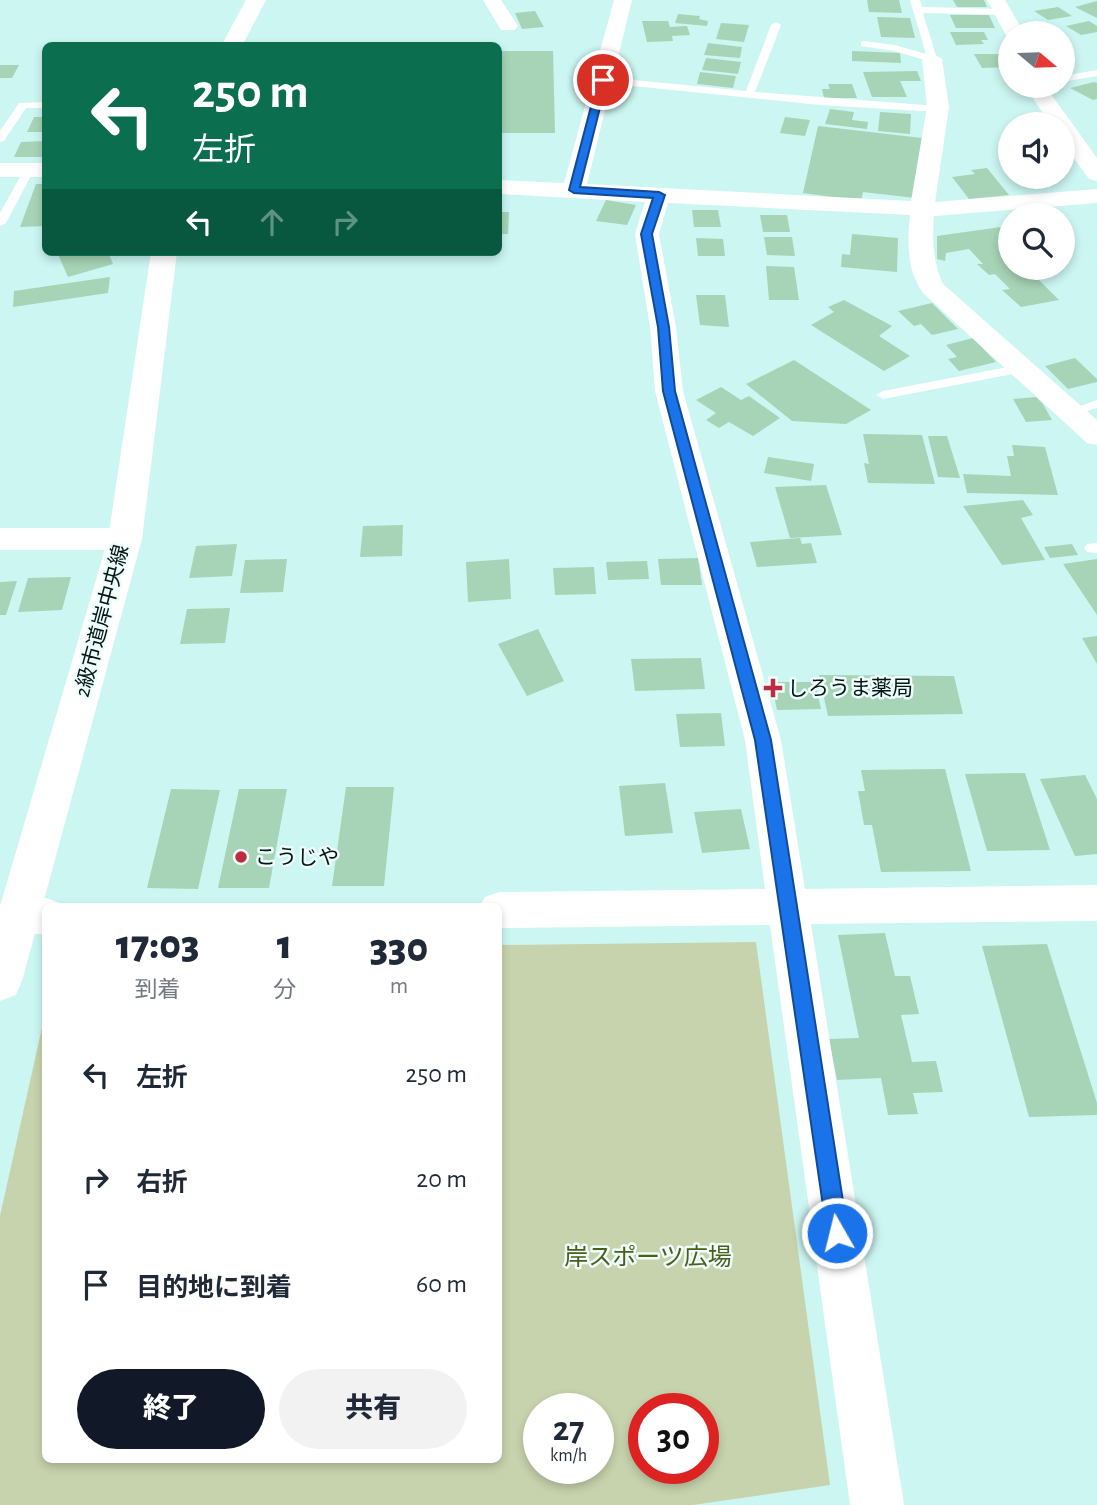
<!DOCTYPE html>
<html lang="ja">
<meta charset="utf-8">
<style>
:root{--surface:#fff;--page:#f2f2f3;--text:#1f2937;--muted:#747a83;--accent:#111827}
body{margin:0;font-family:"Alegreya Sans","Noto Sans JP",sans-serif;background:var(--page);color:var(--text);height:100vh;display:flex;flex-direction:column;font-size:26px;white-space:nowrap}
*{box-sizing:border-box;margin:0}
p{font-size:23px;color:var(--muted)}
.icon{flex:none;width:38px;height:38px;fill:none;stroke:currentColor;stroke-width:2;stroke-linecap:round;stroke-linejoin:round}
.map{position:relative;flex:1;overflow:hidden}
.side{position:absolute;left:42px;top:903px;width:460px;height:560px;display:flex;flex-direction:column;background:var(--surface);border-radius:10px;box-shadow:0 4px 10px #0003}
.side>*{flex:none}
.banner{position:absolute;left:42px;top:42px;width:460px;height:214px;border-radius:10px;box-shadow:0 4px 10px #0003;background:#0b6e4f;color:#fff;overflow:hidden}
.needle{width:46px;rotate:109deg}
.fabs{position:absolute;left:998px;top:21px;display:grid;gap:14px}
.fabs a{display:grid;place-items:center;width:77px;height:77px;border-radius:50%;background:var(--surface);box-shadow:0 4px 10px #0003;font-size:35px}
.speed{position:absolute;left:523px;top:1393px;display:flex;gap:14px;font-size:35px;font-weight:700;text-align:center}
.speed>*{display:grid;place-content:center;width:91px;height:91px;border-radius:50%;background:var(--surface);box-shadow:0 4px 10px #0003;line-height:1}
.speed small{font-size:18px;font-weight:400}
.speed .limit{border:10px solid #d22;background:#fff;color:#111}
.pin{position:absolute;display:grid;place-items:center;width:60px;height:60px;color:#fff;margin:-30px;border:4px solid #fff;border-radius:50%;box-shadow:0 2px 7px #0007}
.me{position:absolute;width:77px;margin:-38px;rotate:352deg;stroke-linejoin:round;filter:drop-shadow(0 0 5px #0008)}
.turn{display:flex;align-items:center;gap:24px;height:147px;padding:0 35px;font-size:32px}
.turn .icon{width:91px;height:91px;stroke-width:2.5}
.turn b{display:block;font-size:49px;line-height:60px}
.lanes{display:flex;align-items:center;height:66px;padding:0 35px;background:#0003;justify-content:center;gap:35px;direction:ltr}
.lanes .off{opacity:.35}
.eta{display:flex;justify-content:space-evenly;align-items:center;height:119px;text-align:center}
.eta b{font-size:42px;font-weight:800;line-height:49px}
.button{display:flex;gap:14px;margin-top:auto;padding:14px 35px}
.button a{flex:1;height:80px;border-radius:42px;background:var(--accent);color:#fff;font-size:28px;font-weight:800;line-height:80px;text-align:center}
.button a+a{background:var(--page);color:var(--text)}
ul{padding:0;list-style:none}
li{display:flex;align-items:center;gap:21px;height:105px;padding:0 35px}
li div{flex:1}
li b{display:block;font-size:26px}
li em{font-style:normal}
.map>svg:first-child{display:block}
.green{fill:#c7d3ad;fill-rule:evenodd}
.building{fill:#a7d4b6}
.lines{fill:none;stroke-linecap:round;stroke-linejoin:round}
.lane{fill:#fff;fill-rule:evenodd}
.street{fill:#fff;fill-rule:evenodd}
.secondary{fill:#fff;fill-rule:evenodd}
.route{fill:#1a73e8;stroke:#114b97;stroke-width:2}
.poi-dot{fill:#bd2d40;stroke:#edfdfb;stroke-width:2.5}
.labels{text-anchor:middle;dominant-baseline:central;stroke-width:5;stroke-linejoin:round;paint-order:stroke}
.street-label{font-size:21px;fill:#061514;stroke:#edfdfb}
.poi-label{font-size:21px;fill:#061514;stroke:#edfdfb;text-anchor:start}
.near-park-label{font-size:24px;fill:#4e5d19;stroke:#edfdfb}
</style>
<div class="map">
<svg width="1097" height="1505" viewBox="0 0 1097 1505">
<rect width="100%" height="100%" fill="#ccf6f2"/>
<path class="green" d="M756,942L830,1485L693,1505H0V1216L45,1014L46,1460H499V945ZM539,1409H598V1468H539ZM644,1409H704V1468H644Z"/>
<g class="building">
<path d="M867,0H899L902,13L869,12Z"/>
<path d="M953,0H984L987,7H957Z"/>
<path d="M1097,1V18L1075,7Z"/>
<path d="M1058,7L1072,16L1048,20L1034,11Z"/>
<path d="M535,11L544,27L522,29L515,13Z"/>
<path d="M678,14L700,16L699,19L708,21L707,26L675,23Z"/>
<path d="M950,15H989L995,28H956Z"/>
<path d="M877,17L910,18L915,38L881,37Z"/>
<path d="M642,21H668L670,27L687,26L690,35L672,36L673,41L647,42Z"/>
<path d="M1089,21L1097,26V32L1081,35L1066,26Z"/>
<path d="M721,23L749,25L744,42L716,39Z"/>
<path d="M950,32H984L988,40H981L984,44L956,45Z"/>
<path d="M708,43L742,47L740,58L704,55Z"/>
<path d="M499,51H553L555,133H499Z"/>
<path d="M852,51L900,53L901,63L852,61Z"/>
<path d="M974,54H1001L1010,67L982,68Z"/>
<path d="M706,58L741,62L738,74L702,70Z"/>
<path d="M0,65H19L12,78H0Z"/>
<path d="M917,71L921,81H900L907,97H872L863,72Z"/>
<path d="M700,72L736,76L733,88L697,84Z"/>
<path d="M1094,82L1097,83V99L1093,100L1070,88Z"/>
<path d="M828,84H852L857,98H824L822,89H830Z"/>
<path d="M830,109L854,112L852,120L868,122L867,129L825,124Z"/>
<path d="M880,112L911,114L910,134L878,131Z"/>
<path d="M34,117H46V132H27Z"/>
<path d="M785,117L810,120L805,136L780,133Z"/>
<path d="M818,126L922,138L915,198L863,192L861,201L803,193Z"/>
<path d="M46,141L43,157H14L21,142Z"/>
<path d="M987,168L1009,195L969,199L952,177L975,174L971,170Z"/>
<path d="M36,184H46V226L20,227Z"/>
<path d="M606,200L636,205L627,225L596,221Z"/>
<path d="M692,210H718L721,227H694Z"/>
<path d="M499,212H509L508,234H499Z"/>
<path d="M760,215H787L790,232H763Z"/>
<path d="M1001,227L1010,236V240L999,241L1010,251V268H1027L1059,300L1021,307L1002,290L1010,289L995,274L989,275L977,264H983L969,249L946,253L945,261L937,259V236Z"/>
<path d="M852,234L898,238L897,272L841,267L842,254L850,255Z"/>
<path d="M764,237H792L795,256L767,255Z"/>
<path d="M696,238L723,239L725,256H698Z"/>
<path d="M57,252H108L113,264L68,277Z"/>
<path d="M766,266L794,267L799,300H769Z"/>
<path d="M110,277L108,293L13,307L14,291Z"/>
<path d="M696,295H725L729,327L700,325Z"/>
<path d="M844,300L892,326L879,336L910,356L884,371L811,325L834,312L828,307Z"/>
<path d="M932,303L958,329L932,335L921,324L914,326L898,311Z"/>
<path d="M973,338L996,362L959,371L948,359L957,357L946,345Z"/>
<path d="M1075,358L1097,379V382L1068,389L1045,366Z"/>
<path d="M794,360L871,410L846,424L792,421L746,384Z"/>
<path d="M721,387L741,400L749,396L780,418L753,436L729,422L719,428L706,420L716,413L696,400Z"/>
<path d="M1036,397L1043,404L1052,420L1026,422L1013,399Z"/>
<path d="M863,434L922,435L935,484L868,483L864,463L869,464Z"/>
<path d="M928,436H947L960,478L938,477Z"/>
<path d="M1012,445L1045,447L1058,495L967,493L963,474L1011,476L1007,456H1014Z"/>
<path d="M768,457L814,464L811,481L764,473Z"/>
<path d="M826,485L842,535L790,538L775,487Z"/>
<path d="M1023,500L1033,515L1021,518L1045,560L1002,565L963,506Z"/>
<path d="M403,525L402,556L360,557L363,526Z"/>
<path d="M800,538L802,544L811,543L817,563L757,567L750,542Z"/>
<path d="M237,544L232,576L189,578L196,546Z"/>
<path d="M1072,544L1078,555L1050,558L1044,547Z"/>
<path d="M698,558L702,585H661L658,559Z"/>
<path d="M287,559L283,592L240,593L245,560Z"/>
<path d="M509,559L511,599L468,602L466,562Z"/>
<path d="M1097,559V615L1063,564Z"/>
<path d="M647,561L649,579L608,580L606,562Z"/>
<path d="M594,567L596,594L555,595L553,568Z"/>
<path d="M71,577L62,610L18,612L28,578Z"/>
<path d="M17,581L6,615H0V582Z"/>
<path d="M230,608L225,643L180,644L187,609Z"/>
<path d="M538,629L564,681L527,696L498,644Z"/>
<path d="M1097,636V664L1082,638Z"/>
<path d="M701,658L705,689L635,691L631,659Z"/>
<path d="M819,675L954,676L963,714L828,716Z"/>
<path d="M771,682H815L821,709L777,710Z"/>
<path d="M721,713L725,746L680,747L676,714Z"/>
<path d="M945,769L971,871L881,872L872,825H864L858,791H865L861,770Z"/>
<path d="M1025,773L1050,850L987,851L965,774Z"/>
<path d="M1085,775L1097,799V854L1075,856L1040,779Z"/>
<path d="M665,783L673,833L625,836L619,786Z"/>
<path d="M346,787H394L384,886H332Z"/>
<path d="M171,789L220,790L198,889L147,888Z"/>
<path d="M239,789H287L269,888H218Z"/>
<path d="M741,809L750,849L702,853L694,812Z"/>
<path d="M885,933L895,976H910L919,1014L901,1015L912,1062L936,1061L943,1092L913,1093L918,1114L888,1115L881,1078L837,1080L829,1039L859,1038L838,935Z"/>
<path d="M1047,944L1097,1103V1115L1029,1117L982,946Z"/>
</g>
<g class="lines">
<g class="lane">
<path d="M910,0H920L922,7L1002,9L1007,12L1002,15L923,13L937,59L932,62L894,51L861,46V42L864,41L895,45L926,54Z"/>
<path d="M776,22L781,25L755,92L938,106L943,109L938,112L820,105L603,83L598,80L603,77L746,91L771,25Z"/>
<path d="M1097,70V76L1062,82V76Z"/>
<path d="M46,102V108H26L4,141L0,142V131L19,103Z"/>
<path d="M25,168L34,170L6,223L0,226V213Z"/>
<path d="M1023,364L1028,365V371L883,399L876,395L883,391Z"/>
<path d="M1097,400V408L1071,416L1064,412Z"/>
<path d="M1097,543V553L1087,552L1084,548L1087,544Z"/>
</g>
<g class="street">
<path d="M483,0H501L518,26L515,30H501Z"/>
<path d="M614,0H632L587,184L911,201L927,107L922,59L932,53L942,59L949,107L935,202L1097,189V203L934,216C932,240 933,263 943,284L1097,420V445L1087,443L923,293C907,271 907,242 910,215L668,203L659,234L676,327L683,391L781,740L805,889L1097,885V921L811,924L904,1505H850L770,925L499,928V906H480L485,897L499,892L765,889L745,740L655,391L650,327L635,234L645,202L499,194V180L564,183Z"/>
<path d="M987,0H1005L1024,33H1010V38L1007,37Z"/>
<path d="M1025,86H1045L1097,158V181L1089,179L1062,142V124H1050Z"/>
<rect x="0" y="163" width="46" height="14"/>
<path d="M0,528H125L136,531L141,539L136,547L125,550H0Z"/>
<path d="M20,898H46L60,903L62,906H46V934H20L6,929L0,917L6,903Z"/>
</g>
<g class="secondary">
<path d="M246,0H266L242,46H221Z"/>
<path d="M151,252H177L142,539L22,981L16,995L0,1001V906L108,539Z"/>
</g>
</g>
<path class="route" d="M603,77L607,80L580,187L659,192L665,195L652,234L669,327L675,391L771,740L848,1233L845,1240L837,1243L830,1240L827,1233L755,740L663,391L658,327L641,234L653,198L574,193L569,190L598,80Z"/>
<g class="poi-dot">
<path d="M769.5 677.5h7v7h7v7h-7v7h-7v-7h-7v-7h7z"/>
<circle cx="241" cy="857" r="7"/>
</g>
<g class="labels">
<g class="street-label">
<text transform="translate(102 621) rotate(-75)">2級市道岸中央線</text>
</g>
<g class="poi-label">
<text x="787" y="688">しろうま薬局</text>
<text x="255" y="857">こうじや</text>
</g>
<g class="near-park-label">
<text x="648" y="1258">岸スポーツ広場</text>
</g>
</g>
</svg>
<div class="fabs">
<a><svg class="needle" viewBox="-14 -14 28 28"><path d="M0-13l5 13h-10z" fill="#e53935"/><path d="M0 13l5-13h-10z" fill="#747a83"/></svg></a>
<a><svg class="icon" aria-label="sound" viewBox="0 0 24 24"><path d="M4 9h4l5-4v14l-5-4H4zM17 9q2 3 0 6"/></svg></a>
<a><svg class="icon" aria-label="search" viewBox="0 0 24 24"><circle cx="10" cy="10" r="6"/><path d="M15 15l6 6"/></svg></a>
</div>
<div class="speed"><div>27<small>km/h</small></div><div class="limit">30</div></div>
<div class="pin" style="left:603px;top:80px;background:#d93025"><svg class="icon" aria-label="arrive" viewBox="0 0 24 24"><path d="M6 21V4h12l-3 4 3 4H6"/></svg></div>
<svg class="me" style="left:837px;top:1233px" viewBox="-20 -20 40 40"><circle r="17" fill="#1a73e8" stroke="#fff" stroke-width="3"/><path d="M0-11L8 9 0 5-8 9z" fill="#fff"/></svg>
<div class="banner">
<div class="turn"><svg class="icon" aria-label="left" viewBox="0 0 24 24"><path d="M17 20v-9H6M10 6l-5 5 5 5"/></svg><div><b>250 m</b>左折</div></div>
<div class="lanes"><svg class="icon" aria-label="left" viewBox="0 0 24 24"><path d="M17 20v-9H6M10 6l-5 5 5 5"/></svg><svg class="icon off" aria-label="ahead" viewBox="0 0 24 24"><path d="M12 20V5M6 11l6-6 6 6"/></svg><svg class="icon off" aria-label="right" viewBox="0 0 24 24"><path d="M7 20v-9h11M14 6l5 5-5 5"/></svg></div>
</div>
<section class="side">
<div class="eta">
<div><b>17:03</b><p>到着</p></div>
<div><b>1</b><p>分</p></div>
<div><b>330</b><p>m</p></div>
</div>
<ul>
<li><svg class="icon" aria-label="left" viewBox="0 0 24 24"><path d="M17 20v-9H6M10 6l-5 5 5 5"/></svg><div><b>左折</b></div><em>250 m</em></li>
<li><svg class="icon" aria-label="right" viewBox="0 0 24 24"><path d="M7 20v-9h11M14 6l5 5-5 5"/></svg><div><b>右折</b></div><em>20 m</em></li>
<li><svg class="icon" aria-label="arrive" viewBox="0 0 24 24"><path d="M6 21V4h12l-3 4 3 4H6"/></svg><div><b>目的地に到着</b></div><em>60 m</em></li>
</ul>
<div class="button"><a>終了</a><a>共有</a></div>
</section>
</div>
